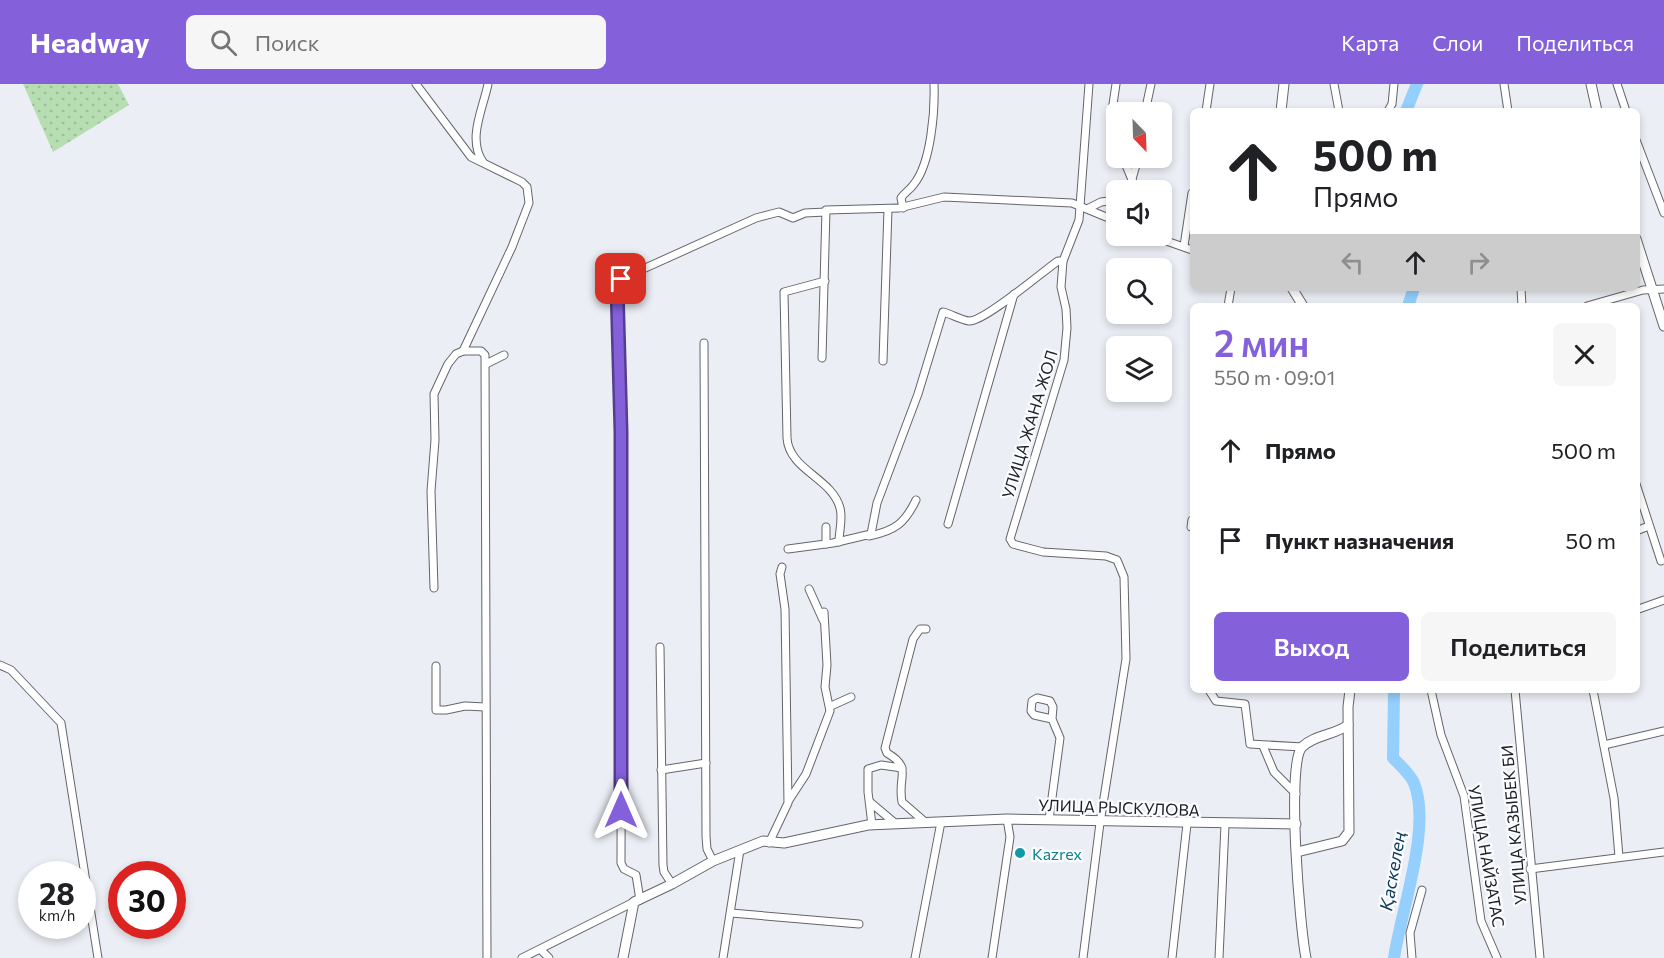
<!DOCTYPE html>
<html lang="ru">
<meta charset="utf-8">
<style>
:root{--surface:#fff;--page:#f6f6f6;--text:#202124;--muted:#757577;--accent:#8460db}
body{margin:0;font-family:Commissioner,sans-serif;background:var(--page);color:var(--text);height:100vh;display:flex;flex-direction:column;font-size:22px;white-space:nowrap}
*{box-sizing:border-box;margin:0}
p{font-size:20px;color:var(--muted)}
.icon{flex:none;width:33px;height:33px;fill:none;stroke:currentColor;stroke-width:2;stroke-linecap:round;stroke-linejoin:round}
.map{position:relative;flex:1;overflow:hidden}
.panel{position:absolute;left:1190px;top:219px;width:450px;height:390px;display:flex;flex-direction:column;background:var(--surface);border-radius:9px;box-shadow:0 3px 9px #0003}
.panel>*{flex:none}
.hud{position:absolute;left:1190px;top:24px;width:450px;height:183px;border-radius:9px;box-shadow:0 3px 9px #0003;background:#fff;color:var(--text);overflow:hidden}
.needle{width:39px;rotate:157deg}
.tools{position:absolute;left:1106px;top:18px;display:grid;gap:12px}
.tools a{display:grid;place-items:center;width:66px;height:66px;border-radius:9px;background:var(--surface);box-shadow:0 3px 9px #0003;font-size:30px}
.speed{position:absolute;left:18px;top:777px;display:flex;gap:12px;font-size:30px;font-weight:700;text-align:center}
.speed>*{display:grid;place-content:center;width:78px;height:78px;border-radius:50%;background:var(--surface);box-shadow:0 3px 9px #0003;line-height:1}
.speed small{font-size:15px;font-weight:400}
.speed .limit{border:9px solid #d22;background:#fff;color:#111}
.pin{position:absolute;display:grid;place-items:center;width:51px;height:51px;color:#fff;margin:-26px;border-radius:12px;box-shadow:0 3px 9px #0006}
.me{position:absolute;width:66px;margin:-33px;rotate:0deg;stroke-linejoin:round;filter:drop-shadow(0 0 4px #0008)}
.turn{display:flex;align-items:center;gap:21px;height:126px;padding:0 24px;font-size:27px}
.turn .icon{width:78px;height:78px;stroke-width:2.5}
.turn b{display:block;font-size:42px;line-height:51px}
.lanes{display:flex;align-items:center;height:57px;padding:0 24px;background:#0003;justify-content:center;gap:30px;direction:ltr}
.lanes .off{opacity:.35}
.round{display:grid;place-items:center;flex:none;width:63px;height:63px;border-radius:9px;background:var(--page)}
.headline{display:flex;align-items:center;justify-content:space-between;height:102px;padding:0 24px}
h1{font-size:36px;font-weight:600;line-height:45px;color:var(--accent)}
.action{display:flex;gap:12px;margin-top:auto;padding:12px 24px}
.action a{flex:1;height:69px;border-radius:9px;background:var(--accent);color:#fff;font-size:24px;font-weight:600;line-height:69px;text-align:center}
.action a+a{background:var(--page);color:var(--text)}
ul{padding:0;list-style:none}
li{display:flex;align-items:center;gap:18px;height:90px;padding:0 24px}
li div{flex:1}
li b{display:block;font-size:22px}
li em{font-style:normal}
header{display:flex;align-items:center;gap:36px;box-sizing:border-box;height:84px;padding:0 30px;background:var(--accent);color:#fff}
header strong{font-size:28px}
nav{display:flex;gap:33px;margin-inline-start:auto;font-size:21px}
.search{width:420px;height:54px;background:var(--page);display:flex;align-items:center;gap:15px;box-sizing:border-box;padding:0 21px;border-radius:9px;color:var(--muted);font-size:22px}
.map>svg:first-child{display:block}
.grass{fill:url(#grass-dots)}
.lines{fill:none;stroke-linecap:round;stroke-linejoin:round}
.river{stroke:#94cffd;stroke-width:12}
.street-casing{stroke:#62666b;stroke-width:9}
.secondary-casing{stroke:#62666b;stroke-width:11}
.street{stroke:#fff;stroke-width:7}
.secondary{stroke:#fff;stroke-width:9}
.route-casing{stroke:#563e8e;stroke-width:15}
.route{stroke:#8460db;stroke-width:10}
.culture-dot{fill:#0f9aa8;stroke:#fbfcff;stroke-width:2}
.labels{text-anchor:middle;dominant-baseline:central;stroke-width:4.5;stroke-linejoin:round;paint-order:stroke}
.street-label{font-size:16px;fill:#202123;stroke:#fbfcff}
.culture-label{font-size:16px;fill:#0d838f;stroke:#fbfcff;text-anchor:start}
.water-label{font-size:18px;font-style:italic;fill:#0a3857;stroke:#fbfcff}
</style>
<header>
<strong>Headway</strong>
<div class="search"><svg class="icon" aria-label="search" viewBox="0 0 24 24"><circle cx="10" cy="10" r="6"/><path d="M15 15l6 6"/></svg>Поиск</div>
<nav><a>Карта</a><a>Слои</a><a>Поделиться</a></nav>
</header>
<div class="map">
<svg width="1664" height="874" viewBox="0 0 1664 874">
<defs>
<pattern id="grass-dots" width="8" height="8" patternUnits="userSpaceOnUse" patternTransform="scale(1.5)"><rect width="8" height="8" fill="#b7ddb2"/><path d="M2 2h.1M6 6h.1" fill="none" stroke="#9dbd99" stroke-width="1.8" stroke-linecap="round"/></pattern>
</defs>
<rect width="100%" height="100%" fill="#ebeff5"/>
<path class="grass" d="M23,0H118L129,21L53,68Z"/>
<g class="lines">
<g class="river">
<path d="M1406,27L1417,0"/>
<path d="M1408,222L1414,204"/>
<path d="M1394,606L1393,674C1400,681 1410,690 1414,699C1432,743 1401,826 1394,874"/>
</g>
<g class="street-casing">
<g id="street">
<path d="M416,0L471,73L522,98L527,103L529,119L512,163L463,267H481L485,271L487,874"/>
<path d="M1116,0L1112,27L1116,51"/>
<path d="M1334,0L1339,27"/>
<path d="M1504,0L1508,27"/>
<path d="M1617,0L1626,27"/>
<path d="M1206,27L1210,0"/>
<path d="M1388,27L1392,20L1394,0"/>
<path d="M1145,28L1151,0"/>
<path d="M1636,56L1664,129"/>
<path d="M1123,74L1132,96"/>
<path d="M483,78C467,55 483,25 488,0"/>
<path d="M1135,106L1132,95L1138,74"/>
<path d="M903,124L901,114C905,108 910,106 914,100C931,79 935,27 934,0"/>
<path d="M1089,124L1101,118L1116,116"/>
<path d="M1152,152L1192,166"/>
<path d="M1184,162L1192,109"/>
<path d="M1063,177L1079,136L1089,0"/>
<path d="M825,197L784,208L787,354C789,386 832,394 840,424C843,435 839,447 839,458"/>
<path d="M1521,204L1522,222"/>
<path d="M1228,222L1231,204"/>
<path d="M1587,222L1643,206L1664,205"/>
<path d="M704,259L706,752L707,765L713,777"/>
<path d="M822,274L826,126L899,124L944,113L1072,119L1116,137"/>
<path d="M883,277L888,125"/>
<path d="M486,280L504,271"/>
<path d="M1636,400L1661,477"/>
<path d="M948,440L1014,210"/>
<path d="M1191,443L1192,436"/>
<path d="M1636,447L1649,442"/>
<path d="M869,452C895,447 905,439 916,416"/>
<path d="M826,460V443"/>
<path d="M788,465L833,459L871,450L877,419L918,310L943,228C951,230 961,236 969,237C984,238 1042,188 1058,177H1063L1061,203L1066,225L1067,244L1064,276L1010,455L1013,460L1043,468L1106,472L1117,476L1124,493L1126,575L1100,739L1083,874"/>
<path d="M434,504L431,407L435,356L434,310L448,280L456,270L463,267"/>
<path d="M809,505L823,536"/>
<path d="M1636,526L1664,516"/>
<path d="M660,563L663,781L664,788L672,800"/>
<path d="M0,581L11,586L61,639L98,874"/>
<path d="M436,582V626H446L465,622L485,623"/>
<path d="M1209,606L1216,617L1245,620L1250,660L1303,663"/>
<path d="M1431,606L1441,651L1464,712L1481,837L1497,874"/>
<path d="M1515,606L1540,874"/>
<path d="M1593,606L1614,714L1619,773"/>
<path d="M831,622L851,613"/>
<path d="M1604,661L1664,647"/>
<path d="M1263,662L1274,688L1296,710"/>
<path d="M661,686L706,679"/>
<path d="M789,716L806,690L830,627L825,603L827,581L824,528"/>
<path d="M870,718L896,740"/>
<path d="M1049,736L1060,654L1052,635L1053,623L1050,617L1037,614L1032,617L1031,627L1034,631L1052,635"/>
<path d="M925,738L902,718C897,692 913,684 887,669L885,664L913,555L920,545H926"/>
<path d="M872,741L868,708V685L881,681L902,684"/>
<path d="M769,759L788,719L785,525L780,490L782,483"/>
<path d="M1530,785L1664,768"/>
<path d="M640,816L636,791L624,785L621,779L622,444L621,277L617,203L621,195L756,134L779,128L793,134L805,129L826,128"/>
<path d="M731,829L859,840"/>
<path d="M541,866L549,874"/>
<path d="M522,874L634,818"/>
<path d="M723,874L740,766"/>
<path d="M915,874L941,738"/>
<path d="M992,874L1010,753L1007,735"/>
<path d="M1172,874L1187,740"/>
<path d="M1219,874L1225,741"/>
<path d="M1412,874L1410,849L1422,806"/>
</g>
</g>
<g class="secondary-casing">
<g id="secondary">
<path d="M1591,0L1597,27"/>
<path d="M1281,27L1284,0"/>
<path d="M1636,155L1664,242"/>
<path d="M1292,204L1303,222"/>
<path d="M1297,768L1342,757L1349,748L1348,623L1350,606"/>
<path d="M623,874L634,818L672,800L713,777L763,757L784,759L868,741L1007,735L1296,740"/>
<path d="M1306,874C1300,845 1286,680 1302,663C1314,651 1335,651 1348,641"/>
</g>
</g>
<use href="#street" class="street"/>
<use href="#secondary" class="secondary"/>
</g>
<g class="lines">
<g class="route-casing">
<path id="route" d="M621,726V348L617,203L621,195"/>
</g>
<use href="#route" class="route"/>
</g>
<circle class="culture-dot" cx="1020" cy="769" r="6"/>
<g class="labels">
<g class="street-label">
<text transform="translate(1029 340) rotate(-73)">УЛИЦА ЖАНА ЖОЛ</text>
<text transform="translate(1119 723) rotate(2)">УЛИЦА РЫСКУЛОВА</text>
<text transform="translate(1513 741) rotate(-95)">УЛИЦА КАЗЫБЕК БИ</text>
<text transform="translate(1487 772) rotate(80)">УЛИЦА НАЙЗАТАС</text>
</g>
<g class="culture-label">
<text x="1032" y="769">Kazrex</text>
</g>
<g class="water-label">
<text transform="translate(1392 787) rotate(-80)">Қаскелең</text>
</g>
</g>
</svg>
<div class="tools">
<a><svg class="needle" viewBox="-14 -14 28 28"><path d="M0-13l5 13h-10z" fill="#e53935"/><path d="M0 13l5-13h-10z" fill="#757577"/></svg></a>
<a><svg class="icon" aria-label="sound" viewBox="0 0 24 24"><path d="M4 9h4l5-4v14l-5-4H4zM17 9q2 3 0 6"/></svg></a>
<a><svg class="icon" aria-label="search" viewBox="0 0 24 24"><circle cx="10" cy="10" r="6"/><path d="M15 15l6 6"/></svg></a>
<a><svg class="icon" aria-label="layers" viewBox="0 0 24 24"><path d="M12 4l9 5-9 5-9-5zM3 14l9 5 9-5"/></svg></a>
</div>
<div class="speed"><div>28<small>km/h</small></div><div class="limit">30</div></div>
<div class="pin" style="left:621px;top:195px;background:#d93025"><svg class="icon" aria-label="arrive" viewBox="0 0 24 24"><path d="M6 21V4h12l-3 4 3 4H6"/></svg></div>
<svg class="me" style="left:621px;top:726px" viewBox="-20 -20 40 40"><path d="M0-17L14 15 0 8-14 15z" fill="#8460db" stroke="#fff" stroke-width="4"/></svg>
<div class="hud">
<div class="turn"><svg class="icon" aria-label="ahead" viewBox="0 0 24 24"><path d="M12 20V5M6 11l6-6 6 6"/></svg><div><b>500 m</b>Прямо</div></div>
<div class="lanes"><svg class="icon off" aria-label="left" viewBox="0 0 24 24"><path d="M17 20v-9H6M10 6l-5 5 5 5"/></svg><svg class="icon" aria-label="ahead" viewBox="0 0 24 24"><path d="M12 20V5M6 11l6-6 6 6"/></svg><svg class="icon off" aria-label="right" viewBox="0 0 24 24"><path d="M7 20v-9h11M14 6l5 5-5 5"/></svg></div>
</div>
<section class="panel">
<div class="headline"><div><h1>2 мин</h1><p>550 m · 09:01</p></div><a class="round"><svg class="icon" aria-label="close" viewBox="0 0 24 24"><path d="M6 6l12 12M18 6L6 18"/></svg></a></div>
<ul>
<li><svg class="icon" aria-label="ahead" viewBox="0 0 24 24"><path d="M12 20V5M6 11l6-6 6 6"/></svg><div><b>Прямо</b></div><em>500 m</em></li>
<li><svg class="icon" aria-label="arrive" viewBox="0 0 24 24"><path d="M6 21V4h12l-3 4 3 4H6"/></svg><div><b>Пункт назначения</b></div><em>50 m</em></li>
</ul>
<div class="action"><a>Выход</a><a>Поделиться</a></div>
</section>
</div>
